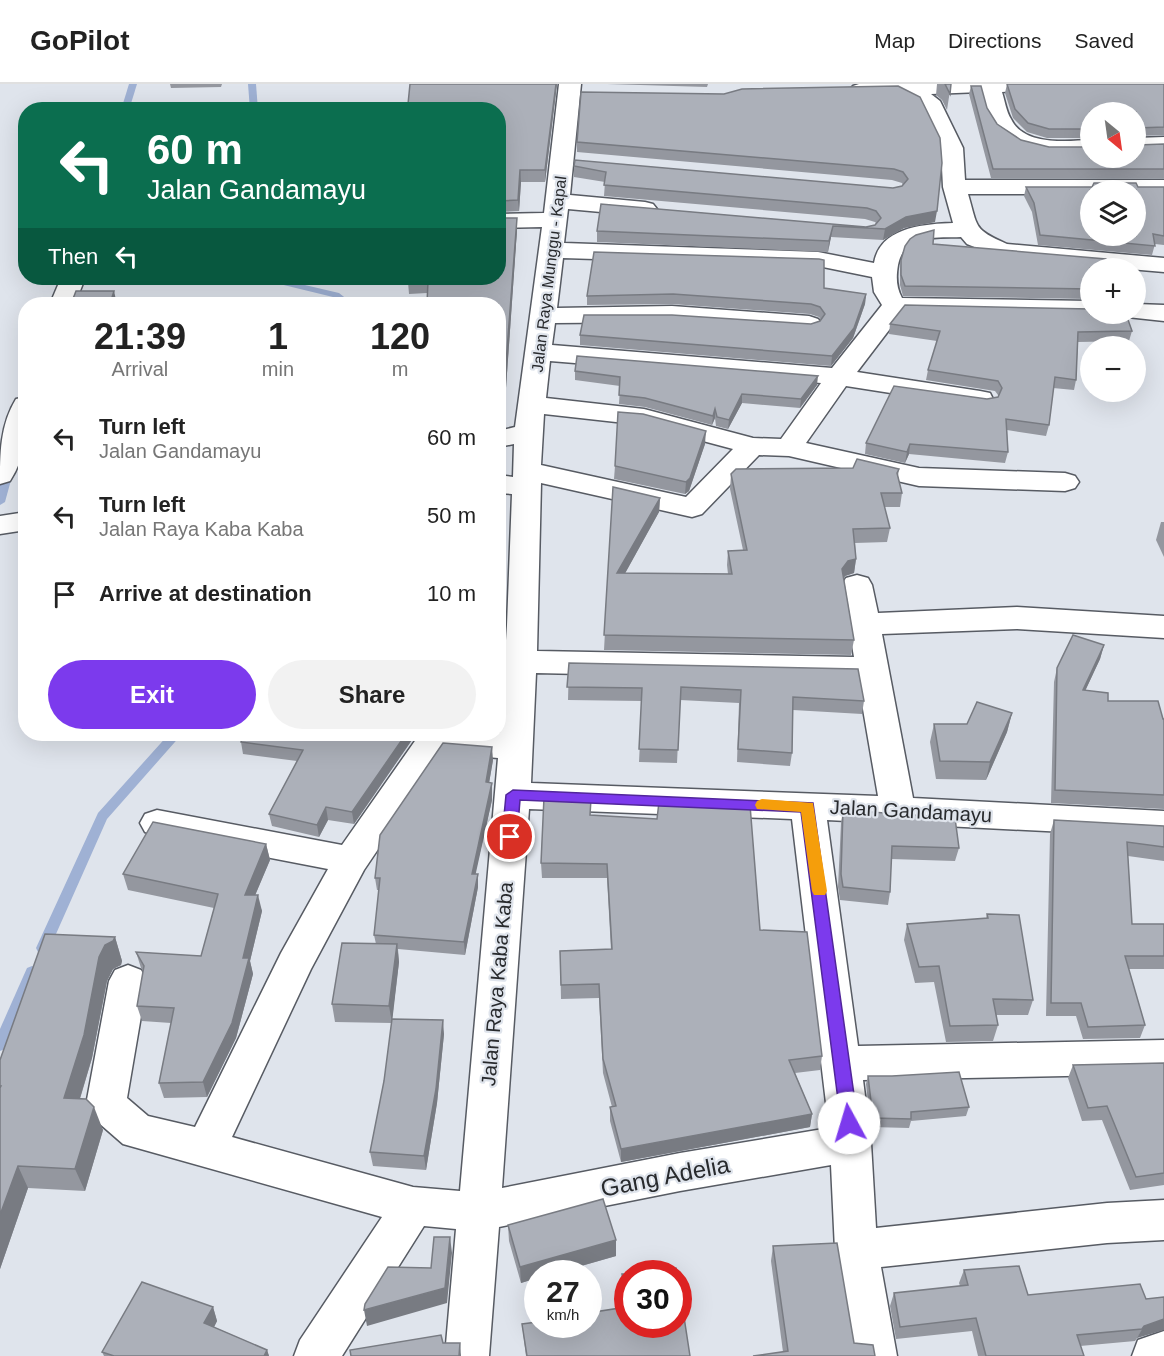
<!DOCTYPE html>
<meta charset="utf-8">
<style>
:root{--surface:#fff;--page:#f2f2f2;--text:#222;--muted:#767676;--line:#e0e0e0;--accent:#7c3aed}
body{margin:0;font-family:Helvetica,sans-serif;background:var(--page);color:var(--text);height:100vh;display:flex;flex-direction:column;font-size:22px;white-space:nowrap}
*{box-sizing:border-box;margin:0}
p{font-size:20px;color:var(--muted)}
.icon{flex:none;width:33px;height:33px;fill:none;stroke:currentColor;stroke-width:2;stroke-linecap:round;stroke-linejoin:round}
.map{position:relative;flex:1;overflow:hidden}
.panel{position:absolute;left:18px;top:213px;width:488px;height:444px;display:flex;flex-direction:column;background:var(--surface);border-radius:24px;box-shadow:0 6px 24px #0002}
.panel>*{flex:none}
.top-card{position:absolute;left:18px;top:18px;width:488px;height:183px;border-radius:24px;box-shadow:0 6px 24px #0002;background:#0b6e4f;color:#fff;overflow:hidden}
.needle{width:39px;rotate:151deg}
.fabs{position:absolute;left:1080px;top:18px;display:grid;gap:12px}
.fabs a{display:grid;place-items:center;width:66px;height:66px;border-radius:50%;background:var(--surface);box-shadow:0 6px 24px #0002;font-size:30px}
.speed{position:absolute;left:524px;top:1176px;display:flex;gap:12px;font-size:30px;font-weight:700;text-align:center}
.speed>*{display:grid;place-content:center;width:78px;height:78px;border-radius:50%;background:var(--surface);box-shadow:0 6px 24px #0002;line-height:1}
.speed small{font-size:15px;font-weight:400}
.speed .limit{border:9px solid #d22;background:#fff;color:#111}
.pin{position:absolute;display:grid;place-items:center;width:51px;height:51px;color:#fff;margin:-26px;border:3px solid #fff;border-radius:50%;box-shadow:0 2px 6px #0007}
.me{position:absolute;width:66px;margin:-33px;rotate:354deg;stroke-linejoin:round;filter:drop-shadow(0 0 4px #0008)}
.turn{display:flex;align-items:center;gap:21px;height:126px;padding:0 30px;font-size:27px}
.turn .icon{width:78px;height:78px;stroke-width:2.5}
.turn b{display:block;font-size:42px;line-height:51px}
.then{display:flex;align-items:center;height:57px;padding:0 30px;background:#0003;gap:12px;font-size:22px}
.eta{display:flex;justify-content:space-evenly;align-items:center;height:102px;text-align:center}
.eta b{font-size:36px;font-weight:700;line-height:42px}
.primary-button{display:flex;gap:12px;margin-top:auto;padding:12px 30px}
.primary-button a{flex:1;height:69px;border-radius:36px;background:var(--accent);color:#fff;font-size:24px;font-weight:700;line-height:69px;text-align:center}
.primary-button a+a{background:var(--page);color:var(--text)}
ul{padding:0;list-style:none}
li{display:flex;align-items:center;gap:18px;height:78px;padding:0 30px}
li div{flex:1}
li b{display:block;font-size:22px}
li em{font-style:normal}
header{display:flex;align-items:center;gap:36px;box-sizing:border-box;height:84px;padding:0 30px;background:var(--surface);border-bottom:2px solid var(--line)}
header strong{font-size:28px}
nav{display:flex;gap:33px;margin-inline-start:auto;font-size:21px}
.map>svg:first-child{display:block}
.lines{fill:none;stroke-linecap:round;stroke-linejoin:round}
.stream{fill:#9fb1d4;fill-rule:evenodd}
.minor-casing{stroke:#575b63;stroke-width:3}
.minor{fill:#fff;fill-rule:evenodd}
.wall{fill:#94979f}
.shaded-wall{fill:#787b82}
.building{fill:#acb0b9;stroke:#787b82;stroke-width:1.5;fill-rule:evenodd}
.route{fill:#7c3aed;stroke:#51269a;stroke-width:1.5}
.slow{fill:#f59e0b}
.labels{text-anchor:middle;dominant-baseline:central;stroke-width:4.5;stroke-linejoin:round;paint-order:stroke}
.far-street-label{font-size:16px;fill:#282a2d;stroke:#dfe4ec}
.street-label{font-size:20px;fill:#282a2d;stroke:#dfe4ec}
.near-street-label{font-size:24px;fill:#282a2d;stroke:#dfe4ec}
</style>
<header>
<strong>GoPilot</strong>
<nav><a>Map</a><a>Directions</a><a>Saved</a></nav>
</header>
<div class="map">
<svg width="1164" height="1272" viewBox="0 0 1164 1272">
<rect width="100%" height="100%" fill="#dfe4ec"/>
<g class="lines">
<g class="stream">
<path d="M129,0H137L129,26H121Z"/>
<path d="M248,0H256L258,26H250Z"/>
<path d="M262,194H275L339,209L353,220H343L333,213L263,196Z"/>
<path d="M9,382L14,385L5,418L0,421V399L4,385Z"/>
<path d="M169,650H182L107,735L48,868L43,870L38,868L36,864L98,729Z"/>
<path d="M32,882L37,884L39,888L5,965L0,967V945L27,884Z"/>
</g>
<g class="minor-casing">
<g id="minor">
<path d="M559,0H581L570,111L645,118L653,120L657,125L653,130L645,132L568,125L564,159L818,168L874,179C880,143 924,140 953,139L943,103L941,64L920,21L900,11L853,10L849,6L853,2L859,0H1058L1054,4L1002,8C1005,17 1006,27 1011,35C1024,62 1066,57 1090,56V70C1064,71 1020,73 1000,52C988,39 986,24 981,8L931,10L940,17L963,64L965,96H1164V110H1136V106H1090V110H968C978,144 973,145 1007,160L1164,174V188L1002,174L967,160L961,153C935,154 904,150 898,181C896,193 896,203 902,214L1090,217V230H1100L1090,233L902,229L857,288L980,307L990,309L993,315L990,321L980,323L846,302L806,359L919,384L1065,389L1075,392L1079,398L1075,404L1065,407L919,402L789,372L759,371L702,430L692,433L541,399L537,567L854,573L842,501L846,494L857,491L868,494L872,501L878,529L1017,523L1164,532V554L1017,545L882,550L913,714L1164,727V753L827,736L858,962L1164,956V990L863,996L871,1059L876,1144L1107,1119L1164,1116V1156L1107,1159L881,1183L897,1272H853L835,1166L831,1081L680,1107L499,1143L489,1272H445L456,1145L424,1142L342,1272H294L300,1256L382,1133L123,1060L92,1033L86,1021L109,897L115,886L128,881L141,886L147,897L127,1014L148,1032L195,1043L281,869L328,785L157,752L145,748L140,739L145,730L157,726L342,761L417,654L418,650L500,649L507,541L512,410L498,409V391L513,393L514,360L498,363V347L515,343L542,143L498,144V130L544,129ZM563,174L818,182L872,193L874,208L882,221L832,284L552,261L555,239L672,238L809,248L818,245L822,240L818,235L809,232L672,222L557,224ZM550,277L821,299L781,355L753,354L644,325L546,314ZM544,330L643,341L733,365L686,413L541,381ZM536,589L858,596L878,712L531,699ZM443,669L498,674L460,1107L413,1103L232,1053L311,885L364,786ZM529,725L792,735L829,1044L680,1069L502,1104Z"/>
<path d="M1164,53V67L1136,68V54Z"/>
<path d="M61,194H85L75,220H50Z"/>
<path d="M1136,220L1164,221V237L1127,233L1124,230H1136Z"/>
<path d="M26,313C26,343 27,371 10,397L0,400C0,370 0,341 16,315Z"/>
<path d="M26,428V446L0,450V432Z"/>
<path d="M1164,1247V1272H1132L1138,1256Z"/>
</g>
</g>
<use href="#minor" class="minor"/>
</g>
<g class="wall">
<path d="M170,0H222L221,3L171,4Z"/>
<path d="M557,0L545,98H521L519,127L498,128V26Z"/>
<path d="M607,0H708L707,3Z"/>
<path d="M937,0H951L947,26L942,16L936,11Z"/>
<path d="M1007,0H1164V51L1137,52V61L1164,60V94H991L969,10L971,2L987,24L997,40L1021,56L1049,63L1136,74L1090,28V54H1047L1027,48L1013,34L1005,9Z"/>
<path d="M898,2L935,138L904,144L883,156L831,153L828,168L597,158V147L601,120L866,143L875,141L876,139L875,138L865,135L604,112L605,98L574,93V82L893,104L902,102L903,101L902,99L892,96L577,68V58L724,10Z"/>
<path d="M1026,103H1164V161L1155,160L1152,171L1038,161L1032,128L1024,112Z"/>
<path d="M517,134V146L505,318L498,317V220L427,209L409,210L408,198Z"/>
<path d="M933,160L1090,184V215L903,212L900,201V186L901,176Z"/>
<path d="M824,204L866,210L865,220L853,254L831,282L580,261V251L811,240L820,237L821,236L819,233L810,230L672,220L587,221V212Z"/>
<path d="M890,240L1132,247L1129,257L1078,258L1076,296L1074,306L1053,304L1049,341L1046,352L1007,346L1008,368L1005,379L909,370L905,379L865,370L866,359L987,315L998,313V311L995,307L926,296L928,286L937,257L889,250Z"/>
<path d="M575,287L817,301L800,324L742,319L728,345L716,342L715,334L712,341L645,323L619,320L620,302L575,296Z"/>
<path d="M705,360L689,407L685,410L614,395L615,382Z"/>
<path d="M899,385L898,392L902,409L900,423H884L890,444L887,458L855,459L856,475L854,489L845,492L844,495L854,556L851,571L604,566L613,403L660,414L659,428L625,489L728,490L727,481L728,467L743,466L730,405L731,390Z"/>
<path d="M1161,438H1164V473L1156,456Z"/>
<path d="M26,558V623H25L19,605Z"/>
<path d="M1104,561L1100,575L1085,607L1108,617L1164,635V725L1051,719L1054,598L1057,584Z"/>
<path d="M569,579L864,617L862,630L793,626L792,669L790,682L737,678L739,619L680,616L677,679L639,678L642,617L568,616Z"/>
<path d="M1012,629L1007,648L986,696L936,695L930,658L934,640H967Z"/>
<path d="M244,650H416L354,740L328,736L319,753L272,742L269,730L297,677L243,670L241,658Z"/>
<path d="M493,676L489,699H492V716L475,790H478V803L465,871L398,865L399,878L392,935L444,950L437,1019L426,1086L373,1082L370,1068L384,997L392,939L335,938L332,920L376,860L374,851L379,806H377L375,794Z"/>
<path d="M843,726L959,764L955,777L891,775L890,808L888,821L840,816L838,803L841,739Z"/>
<path d="M591,731L760,846L822,972L820,986L795,989L812,1030L810,1043L621,1078L610,1037V1023H612L603,989L599,914L561,915L560,867L611,866L607,794H542L541,779Z"/>
<path d="M1054,736L1164,742V777L1128,772L1132,840H1164V885H1129L1145,941L1140,954L1083,955L1076,932H1046L1050,750Z"/>
<path d="M266,760L270,776L255,811L262,827L250,877L253,890L236,954L207,1013L164,1014L159,999L171,939L142,937L137,922L143,887L141,884L136,868L201,872L214,824L128,806L123,790Z"/>
<path d="M987,830L1033,916L1028,931H996L998,941L993,957L946,958L934,898L915,899L904,856L907,840L986,835Z"/>
<path d="M115,853L122,877L121,881L113,885L107,897L92,974L80,1015L103,1046L85,1107L28,1104L0,1185V976Z"/>
<path d="M1164,979V1101L1130,1106L1102,1036L1082,1037L1068,994L1073,981Z"/>
<path d="M868,992L969,1023L966,1032L911,1037L909,1044L871,1043L866,1000Z"/>
<path d="M508,1141L616,1172L553,1190H537V1194L521,1199L509,1157Z"/>
<path d="M773,1162L854,1259L783,1268L771,1177Z"/>
<path d="M964,1186L1028,1211L1146,1215L1164,1213L1135,1257L1080,1262L1084,1272H978L972,1247L896,1255L890,1222L894,1209L960,1202L959,1199Z"/>
<path d="M622,1190L690,1272H526L522,1240L624,1224L622,1204Z"/>
<path d="M213,1223L217,1237L214,1243L267,1266L269,1272H104L102,1268Z"/>
</g>
<g class="shaded-wall">
<path d="M556,0H557L545,98V86Z"/>
<path d="M520,86L521,98L519,127L518,116Z"/>
<path d="M937,127L935,138L904,144L883,156L885,145L906,133Z"/>
<path d="M517,134V146L505,318L504,306Z"/>
<path d="M833,142L831,153L828,168L829,157Z"/>
<path d="M114,207L117,220H110Z"/>
<path d="M866,210L865,220L853,254L831,282L832,272Z"/>
<path d="M818,292L817,301L800,324L801,315Z"/>
<path d="M742,310V319L728,345L729,336Z"/>
<path d="M715,325V334L712,341L713,332Z"/>
<path d="M706,347L705,360L689,407L685,410L686,398Z"/>
<path d="M910,360L909,370L905,379L907,368Z"/>
<path d="M499,406V418L498,429V413Z"/>
<path d="M660,414L659,428L617,504V489Z"/>
<path d="M856,475L854,489L845,492L840,500L842,485L848,477Z"/>
<path d="M1104,561L1100,575L1079,620L1083,606Z"/>
<path d="M1012,629L1007,648L986,696L990,678Z"/>
<path d="M406,650H416L354,740L352,728Z"/>
<path d="M492,663L493,676L487,711L486,698Z"/>
<path d="M492,699V716L473,802L472,790Z"/>
<path d="M326,723L328,736L319,753L317,741Z"/>
<path d="M266,760L270,776L249,826L245,811Z"/>
<path d="M478,790V803L465,871L464,858Z"/>
<path d="M258,811L262,827L250,877L253,890L236,954L207,1013L203,998L243,874Z"/>
<path d="M115,853L122,877L121,881L113,885L107,897L92,974L73,1037L64,1014L99,873L105,861Z"/>
<path d="M397,860L399,878L392,939L389,922Z"/>
<path d="M443,936L444,950L437,1019L426,1086L424,1072Z"/>
<path d="M94,1023L103,1046L85,1107L75,1085Z"/>
<path d="M812,1030L810,1043L621,1078V1065Z"/>
<path d="M18,1082L28,1104L0,1185V1131Z"/>
<path d="M450,1153L452,1169L447,1219L367,1242L364,1226L445,1204Z"/>
<path d="M616,1156V1172L553,1190H537V1194L521,1199L520,1183Z"/>
<path d="M213,1223L217,1237L209,1253L204,1239Z"/>
<path d="M1164,1235V1246L1137,1254L1135,1257L1144,1242Z"/>
<path d="M460,1259L461,1272H459Z"/>
<path d="M267,1266L269,1272H264Z"/>
</g>
<g class="building">
<path d="M410,0H556L545,86H520L518,116L498,117V26H406L408,20Z"/>
<path d="M945,0H951L950,10Z"/>
<path d="M1007,0H1164V43L1137,44V61L1164,60V85H993L971,2H981L987,24L997,40L1021,56L1049,63H1090V74H1136V28H1090V45H1049L1028,39L1015,25Z"/>
<path d="M898,2L920,13L940,54L942,79L937,127L906,133L885,145L833,142L829,157L597,147L601,120L866,143L875,141L881,134L876,127L867,124L604,101L606,88L574,82L575,76L893,104L902,102L908,95L903,88L894,85L577,58L581,8L724,10L742,5Z"/>
<path d="M1094,99H1136L1138,103H1164V152L1153,150L1155,162L1040,151L1034,119L1026,103H1092ZM1090,106H1136V152H1090Z"/>
<path d="M498,134H517L504,306L498,305V220H427L428,197L408,198V194H498Z"/>
<path d="M934,146L933,160L1106,175L1109,184H1090V205L905,202L901,191V176L905,162L910,155L916,151Z"/>
<path d="M594,168L819,175L824,176V204L866,210L854,244L832,272L580,251L584,231H672L811,240L820,237L825,230L820,223L811,220L673,210L587,212Z"/>
<path d="M76,207H114L110,220H71Z"/>
<path d="M905,221L1090,225V230H1126L1132,247L1078,248L1076,296L1055,293L1049,341L1006,335L1008,368L910,360L907,368L866,359L894,302L987,315L998,313L1002,304L998,297L928,286L940,247L890,240Z"/>
<path d="M577,272L818,292L801,315L742,310L729,336L717,333L715,325L713,332L645,314L619,311L620,293L575,287Z"/>
<path d="M618,328L643,330L706,347L690,394L686,398L615,382Z"/>
<path d="M857,375L899,385L897,389L902,409H881L890,444L853,445L856,475L848,477L842,485L854,556L604,551L613,403L660,414L617,489L732,490L728,467L747,466L731,390L736,385L853,384Z"/>
<path d="M1073,551L1104,561L1083,606L1108,609V617H1158L1163,635H1164V711L1055,706L1057,584Z"/>
<path d="M22,558H26V604L19,605Z"/>
<path d="M569,579L858,585L864,617L793,613L792,669L738,665L741,606L681,603L678,666L639,665L642,604L567,603Z"/>
<path d="M977,618L1012,629L990,678L940,677L934,640H967Z"/>
<path d="M244,650H406L352,728L326,723L317,741L269,730L303,666L241,658Z"/>
<path d="M443,659L492,663L486,698L492,699L491,703L472,790H478L464,858L374,851L380,794H375L380,751Z"/>
<path d="M544,713L591,715L590,731L657,735L659,718L750,721L760,846L807,848L822,972L789,976L812,1030L621,1065L610,1023L616,1022L603,975L599,900L561,901L560,867L612,865L607,780L541,779Z"/>
<path d="M843,726L955,734L959,764L892,762L890,808L843,803L841,790Z"/>
<path d="M1054,736L1164,742V763L1127,758L1132,840H1164V872H1125L1145,941L1088,943L1081,919H1051Z"/>
<path d="M153,738L266,760L245,811H258L243,874H249L232,939L203,998L159,999L174,924L137,922L144,882L136,868L201,872L218,810L123,790Z"/>
<path d="M987,830L1019,831L1033,916L993,915L998,941L950,942L939,882L919,883L907,840L988,834Z"/>
<path d="M45,850L115,853L113,857L105,861L99,873L84,951L64,1014L86,1015L94,1023L75,1085L18,1082L0,1131V1004L1,1002H0V976Z"/>
<path d="M342,859L397,860L389,922L332,920Z"/>
<path d="M392,935L443,936L436,1005L424,1072L370,1068L384,997Z"/>
<path d="M1164,979V1089L1136,1093L1107,1022L1088,1024L1073,981Z"/>
<path d="M959,988L969,1023L911,1028V1035L873,1034L868,992H892Z"/>
<path d="M603,1115L616,1156L520,1183L508,1141Z"/>
<path d="M434,1153H450L445,1204L364,1226L365,1220L388,1183L431,1184Z"/>
<path d="M837,1159L854,1259L873,1261L875,1272H753L788,1267L773,1162Z"/>
<path d="M1019,1182L1028,1211L1140,1200L1146,1215L1164,1213V1235L1144,1242L1142,1245L1077,1251L1084,1272H986L976,1234L900,1243L894,1209L968,1201L964,1186Z"/>
<path d="M676,1184L677,1190H627Z"/>
<path d="M622,1190H627V1240H678V1194L690,1272H527L522,1240L537,1238V1240H588V1229L626,1223Z"/>
<path d="M142,1198L213,1223L204,1239L267,1266L264,1272H114L102,1268Z"/>
<path d="M441,1251L443,1259H460L459,1272H351L350,1266Z"/>
</g>
<path class="route" d="M513,706L813,719L858,1039L855,1044L849,1046L843,1044L841,1039L801,728L520,716L517,753L515,757H504L502,753L506,711Z"/>
<path class="slow" d="M762,715L813,719L827,807L825,811H814L812,807L801,728L757,725L755,721L757,717Z"/>
<g class="labels">
<g class="far-street-label">
<text transform="translate(549 190) rotate(-83)">Jalan Raya Munggu - Kapal</text>
</g>
<g class="street-label">
<text transform="translate(911 727) rotate(3)">Jalan Gandamayu</text>
<text transform="translate(497 900) rotate(-85)">Jalan Raya Kaba Kaba</text>
</g>
<g class="near-street-label">
<text transform="translate(665 1092) rotate(-11)">Gang Adelia</text>
</g>
</g>
</svg>
<div class="fabs">
<a><svg class="needle" viewBox="-14 -14 28 28"><path d="M0-13l5 13h-10z" fill="#e53935"/><path d="M0 13l5-13h-10z" fill="#767676"/></svg></a>
<a><svg class="icon" aria-label="layers" viewBox="0 0 24 24"><path d="M12 4l9 5-9 5-9-5zM3 14l9 5 9-5"/></svg></a>
<a>+</a>
<a>−</a>
</div>
<div class="speed"><div>27<small>km/h</small></div><div class="limit">30</div></div>
<div class="pin" style="left:510px;top:753px;background:#d93025"><svg class="icon" aria-label="arrive" viewBox="0 0 24 24"><path d="M6 21V4h12l-3 4 3 4H6"/></svg></div>
<svg class="me" style="left:849px;top:1039px" viewBox="-20 -20 40 40"><circle r="19" fill="#fff"/><path d="M0-13L10 11 0 6-10 11z" fill="#7c3aed"/></svg>
<div class="top-card">
<div class="turn"><svg class="icon" aria-label="left" viewBox="0 0 24 24"><path d="M17 20v-9H6M10 6l-5 5 5 5"/></svg><div><b>60 m</b>Jalan Gandamayu</div></div>
<div class="then">Then<svg class="icon" aria-label="left" viewBox="0 0 24 24"><path d="M17 20v-9H6M10 6l-5 5 5 5"/></svg></div>
</div>
<section class="panel">
<div class="eta">
<div><b>21:39</b><p>Arrival</p></div>
<div><b>1</b><p>min</p></div>
<div><b>120</b><p>m</p></div>
</div>
<ul>
<li><svg class="icon" aria-label="left" viewBox="0 0 24 24"><path d="M17 20v-9H6M10 6l-5 5 5 5"/></svg><div><b>Turn left</b><p>Jalan Gandamayu</p></div><em>60 m</em></li>
<li><svg class="icon" aria-label="left" viewBox="0 0 24 24"><path d="M17 20v-9H6M10 6l-5 5 5 5"/></svg><div><b>Turn left</b><p>Jalan Raya Kaba Kaba</p></div><em>50 m</em></li>
<li><svg class="icon" aria-label="arrive" viewBox="0 0 24 24"><path d="M6 21V4h12l-3 4 3 4H6"/></svg><div><b>Arrive at destination</b></div><em>10 m</em></li>
</ul>
<div class="primary-button"><a>Exit</a><a>Share</a></div>
</section>
</div>
